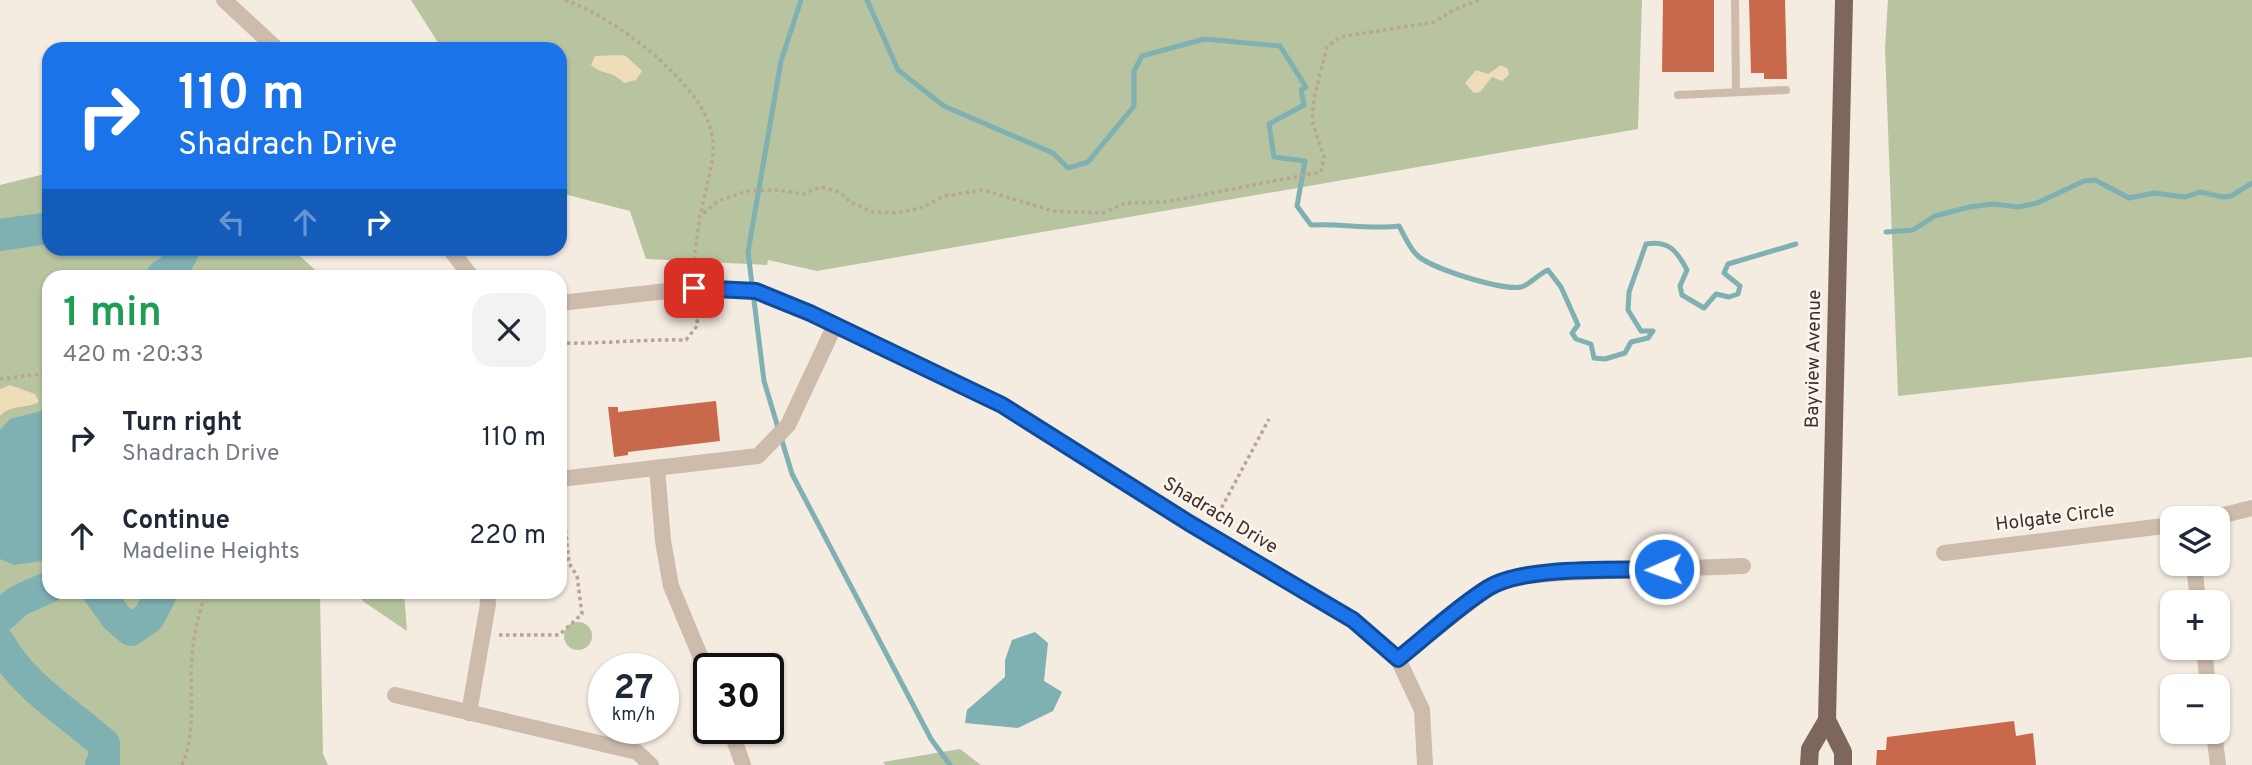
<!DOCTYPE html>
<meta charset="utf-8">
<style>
:root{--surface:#fff;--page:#f2f2f3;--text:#1f2937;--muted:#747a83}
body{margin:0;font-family:Overpass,sans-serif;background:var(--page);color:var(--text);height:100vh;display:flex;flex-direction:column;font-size:26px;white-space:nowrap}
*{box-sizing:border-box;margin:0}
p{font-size:23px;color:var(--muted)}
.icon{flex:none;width:38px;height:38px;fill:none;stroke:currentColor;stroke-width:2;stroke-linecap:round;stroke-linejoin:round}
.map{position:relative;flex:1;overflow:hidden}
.drawer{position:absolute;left:42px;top:270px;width:525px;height:329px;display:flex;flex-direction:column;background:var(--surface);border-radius:21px;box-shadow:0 2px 5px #0004}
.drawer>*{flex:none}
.top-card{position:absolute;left:42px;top:42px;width:525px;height:214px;border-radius:21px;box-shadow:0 2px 5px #0004;background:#1a73e8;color:#fff;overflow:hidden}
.fabs{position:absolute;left:2160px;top:506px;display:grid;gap:14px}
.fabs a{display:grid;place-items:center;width:70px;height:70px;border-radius:14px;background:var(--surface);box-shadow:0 2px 5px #0004;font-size:35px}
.speed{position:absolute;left:588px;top:653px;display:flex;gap:14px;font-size:35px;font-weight:700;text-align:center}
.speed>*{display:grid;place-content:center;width:91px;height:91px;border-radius:50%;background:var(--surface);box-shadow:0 2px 5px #0004;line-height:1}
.speed small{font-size:18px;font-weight:400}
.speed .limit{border:4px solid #111;border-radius:10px;background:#fff;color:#111}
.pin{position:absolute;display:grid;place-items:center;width:60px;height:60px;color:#fff;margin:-30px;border-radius:14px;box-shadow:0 4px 10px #0006}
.me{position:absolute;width:77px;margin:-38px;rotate:268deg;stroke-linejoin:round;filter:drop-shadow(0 0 5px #0008)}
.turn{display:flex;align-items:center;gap:24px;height:147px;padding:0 21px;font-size:32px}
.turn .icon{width:91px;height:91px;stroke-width:2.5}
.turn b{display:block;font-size:49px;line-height:60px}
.lanes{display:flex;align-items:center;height:66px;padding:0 21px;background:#0003;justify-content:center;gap:35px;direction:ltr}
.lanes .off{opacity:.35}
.round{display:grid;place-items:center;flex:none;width:74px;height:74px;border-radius:21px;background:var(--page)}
.headline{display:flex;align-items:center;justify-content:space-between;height:119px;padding:0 21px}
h1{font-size:42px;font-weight:600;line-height:52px;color:#1e9e55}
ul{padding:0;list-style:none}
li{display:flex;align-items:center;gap:21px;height:98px;padding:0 21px}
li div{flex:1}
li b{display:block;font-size:26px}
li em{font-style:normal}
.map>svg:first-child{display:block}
.green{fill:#b8c4a0}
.sand{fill:#efdcb8}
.water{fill:#7fb0b2}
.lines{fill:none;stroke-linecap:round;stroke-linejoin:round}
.stream{stroke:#7fb0b2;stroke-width:5}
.river{stroke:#7fb0b2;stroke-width:32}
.building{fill:#c8694b}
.path{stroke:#b9a596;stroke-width:3.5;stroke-dasharray:3.5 3.5;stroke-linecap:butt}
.lane{stroke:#cdbbac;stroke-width:8}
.street{stroke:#cdbbac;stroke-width:16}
.primary{stroke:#7d675c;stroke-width:18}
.route-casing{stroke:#114b97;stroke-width:18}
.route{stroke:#1a73e8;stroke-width:12}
.labels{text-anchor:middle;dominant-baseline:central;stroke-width:5;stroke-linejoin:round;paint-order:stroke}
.street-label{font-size:19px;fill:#3b302b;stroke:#fbf5ee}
</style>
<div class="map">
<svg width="2252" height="765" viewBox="0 0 2252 765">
<rect width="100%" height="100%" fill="#f4ebe1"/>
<g class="green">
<path d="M411,0H1642L1638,129L817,271L768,260L767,265L646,259L630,211L560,193V49H442Z"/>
<path d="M1888,0H2252V357L1898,396L1885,48Z"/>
<path d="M49,173V248L292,249L322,276H49V592H320L323,754L328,765H0V185Z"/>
<path d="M356,592H404L407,631L364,602Z"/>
<circle cx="578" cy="636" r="14"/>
<path d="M960,749L981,765H885L883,762Z"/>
</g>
<g class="sand">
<path d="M621,55L626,56L642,71L636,80L624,83C610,69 603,76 591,65L595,56Z"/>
<path d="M1501,65L1508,69L1509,75L1502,81L1492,77L1480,92L1474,93L1465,83L1476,70L1488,74Z"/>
<path d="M10,385L35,394L39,402C26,409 11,404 0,416V389Z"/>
</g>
<g class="water">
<path d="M49,409V560L14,565L0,559V430L10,419Z"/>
<path d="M1035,632L1048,643L1044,681L1062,692L1053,711L1018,728L965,723L967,710L1005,677V660L1012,640Z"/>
</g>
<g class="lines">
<g class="stream">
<path d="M801,0L781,61L748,252L764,381L792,474L931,739L950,765"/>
<path d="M867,0L898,70L944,106L1053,153L1068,168L1088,162L1134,106V71L1142,56L1204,39L1280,46L1306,87L1301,90L1304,105L1269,124L1274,157L1305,161L1297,206L1311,225C1341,223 1369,230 1399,226C1404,235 1409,247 1416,254C1428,268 1503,291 1521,287C1530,285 1538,274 1548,270L1561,287L1578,325L1572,333L1576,339L1591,344L1594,358L1605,359L1625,353L1631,342L1648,338L1653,331H1641L1628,310L1629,292L1646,244C1669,240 1677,251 1687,270L1680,286L1682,295L1704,308L1716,294L1729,297L1738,294L1740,286L1724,273L1728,264L1796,244"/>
<path d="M1886,232L1913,230L1935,216L1969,207L1993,204L2019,207L2037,203L2084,181L2095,180L2129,198L2154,193L2185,197L2200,192L2223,197L2231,196L2252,183"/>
</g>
<g class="river">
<path d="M0,235L49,228"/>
<path d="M162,276L172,270L182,254L180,248"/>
<path d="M98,592L116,617L131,630L149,617L162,592"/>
<path d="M0,617L18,601L49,587"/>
<path d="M0,644C24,687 68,712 104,744V763L101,765"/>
</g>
</g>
<g class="building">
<path d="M1663,0H1714V72H1662Z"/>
<path d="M1749,0H1785L1787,79H1764V73H1751Z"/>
<path d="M716,401L720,441L628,452V455L614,457L608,407H618V412Z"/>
<path d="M2014,721L2016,736L2033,733L2036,765H1876L1877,750H1886L1887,737Z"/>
</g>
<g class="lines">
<g class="path">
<path d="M565,0C613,16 703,83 712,135C717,161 704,189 701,215"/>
<path d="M696,274L695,252L700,216L718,201L747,191L776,190L803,194L821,187L840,192L850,202L873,212L894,213L918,209L945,196L983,190L1053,211L1103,213L1125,203L1165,202L1321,172L1324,157L1312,121L1314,98L1327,47L1340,37L1434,22L1455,9L1480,0"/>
<path d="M560,343C602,344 644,339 686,340L697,326L698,302"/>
<path d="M0,379L49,373"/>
<path d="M1215,520L1269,419"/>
<path d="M499,635H559L582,614L577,576L569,563L562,495"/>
<path d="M182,765C197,730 189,693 192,656C194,634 199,613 206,592"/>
</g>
<g class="lane">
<path d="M1735,0L1736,92"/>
<path d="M1678,95L1786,90"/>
</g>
<g class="street">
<path d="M224,0L277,49"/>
<path d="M449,248L471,276"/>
<path d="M560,303L694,288L756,291L810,313L1002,405L1189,523L1353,620L1398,659L1422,710L1425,765"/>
<path d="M657,468L663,541L671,586L709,677"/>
<path d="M560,479L758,456L788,425L835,325"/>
<path d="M2212,518L2252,508"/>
<path d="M1944,553L2172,525"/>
<path d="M2194,564L2198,602"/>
<path d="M2204,648L2208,686"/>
<path d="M1398,659L1489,587L1518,577L1559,573L1743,566"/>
<path d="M395,695L637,752L651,765"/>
<path d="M469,713L488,604L487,592"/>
<path d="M730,728L743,765"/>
<path d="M2214,732L2218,765"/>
</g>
<g class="primary">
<path d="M1809,765L1810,749L1827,720"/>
<path d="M1843,765V752L1827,720L1844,0"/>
</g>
</g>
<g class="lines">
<g class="route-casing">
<path id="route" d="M694,288L756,291L810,313L1002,405L1189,523L1353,620L1398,659C1427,636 1456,608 1488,588C1524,565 1619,571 1664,569"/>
</g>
<use href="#route" class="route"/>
</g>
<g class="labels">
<g class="street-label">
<text transform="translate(1814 359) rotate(-89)">Bayview Avenue</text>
<text transform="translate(1220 516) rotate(31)">Shadrach Drive</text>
<text transform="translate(2055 518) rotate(-7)">Holgate Circle</text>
</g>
</g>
</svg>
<div class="fabs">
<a><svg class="icon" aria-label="layers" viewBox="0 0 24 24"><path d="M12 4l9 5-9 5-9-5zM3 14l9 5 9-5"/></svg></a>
<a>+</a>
<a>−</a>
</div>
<div class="speed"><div>27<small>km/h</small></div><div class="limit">30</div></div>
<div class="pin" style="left:694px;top:288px;background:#d93025"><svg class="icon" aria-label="arrive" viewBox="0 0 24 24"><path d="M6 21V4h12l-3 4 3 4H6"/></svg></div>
<svg class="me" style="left:1664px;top:569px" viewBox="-20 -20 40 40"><circle r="17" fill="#1a73e8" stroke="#fff" stroke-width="3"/><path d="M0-11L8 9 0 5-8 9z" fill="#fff"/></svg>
<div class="top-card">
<div class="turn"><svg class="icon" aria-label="right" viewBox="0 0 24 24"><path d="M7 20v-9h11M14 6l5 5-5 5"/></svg><div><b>110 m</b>Shadrach Drive</div></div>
<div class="lanes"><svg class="icon off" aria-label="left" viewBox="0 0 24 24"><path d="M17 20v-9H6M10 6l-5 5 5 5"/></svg><svg class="icon off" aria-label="ahead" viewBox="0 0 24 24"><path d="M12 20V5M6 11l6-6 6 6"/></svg><svg class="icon" aria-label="right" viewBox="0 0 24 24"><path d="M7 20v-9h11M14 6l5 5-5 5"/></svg></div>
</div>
<section class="drawer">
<div class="headline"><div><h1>1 min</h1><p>420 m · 20:33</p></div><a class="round"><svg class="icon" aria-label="close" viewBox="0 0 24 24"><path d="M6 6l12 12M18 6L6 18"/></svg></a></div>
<ul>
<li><svg class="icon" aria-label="right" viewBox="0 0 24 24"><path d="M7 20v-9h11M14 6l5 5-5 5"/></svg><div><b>Turn right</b><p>Shadrach Drive</p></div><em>110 m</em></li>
<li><svg class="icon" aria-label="ahead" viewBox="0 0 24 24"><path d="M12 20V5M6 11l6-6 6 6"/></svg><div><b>Continue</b><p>Madeline Heights</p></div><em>220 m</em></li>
</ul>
</section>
</div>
